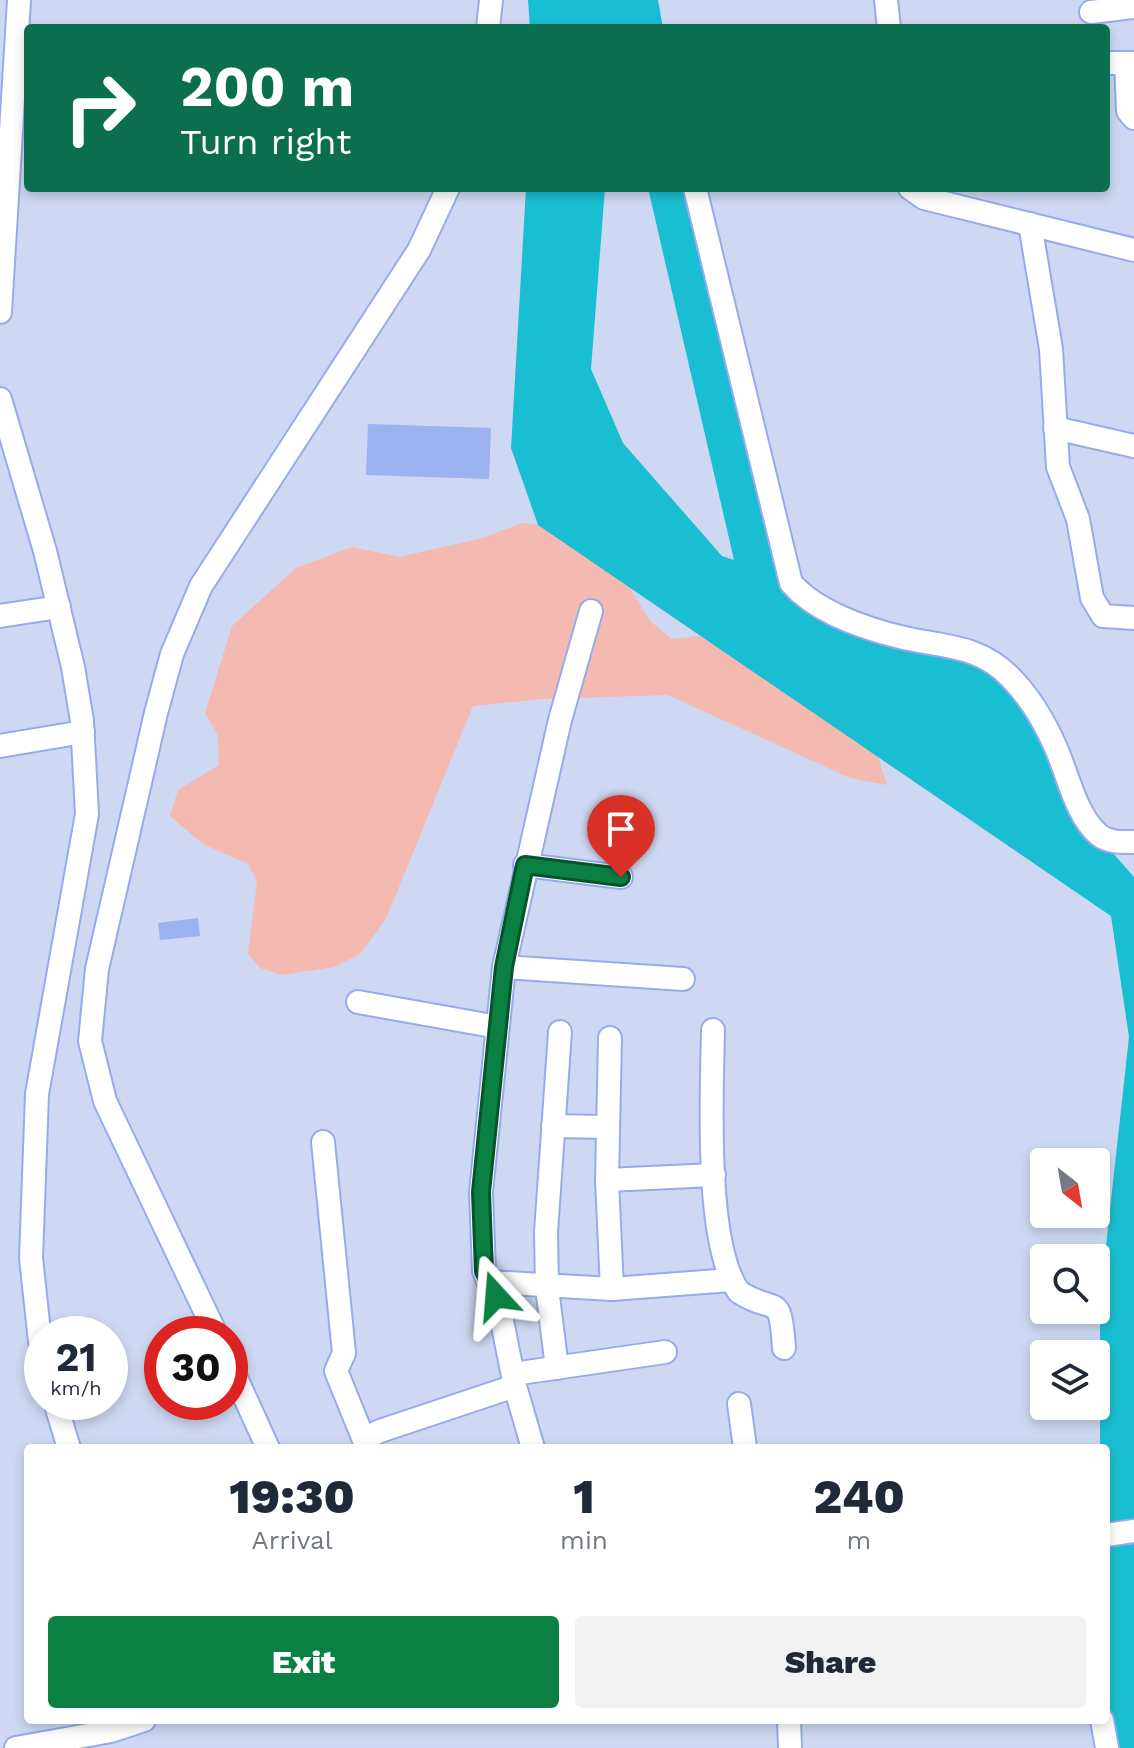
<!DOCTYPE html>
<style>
:root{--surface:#fff;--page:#f2f2f3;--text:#1f2937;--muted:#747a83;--accent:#0b8043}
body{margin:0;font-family:"Work Sans",sans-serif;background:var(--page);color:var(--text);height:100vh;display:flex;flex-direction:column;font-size:30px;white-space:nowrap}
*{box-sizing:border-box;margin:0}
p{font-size:26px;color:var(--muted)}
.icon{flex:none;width:44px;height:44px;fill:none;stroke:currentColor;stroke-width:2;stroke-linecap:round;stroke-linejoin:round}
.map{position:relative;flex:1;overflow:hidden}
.details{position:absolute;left:24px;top:1444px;width:1086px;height:280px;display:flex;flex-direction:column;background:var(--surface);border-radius:8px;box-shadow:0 4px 12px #0003}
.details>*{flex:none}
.guide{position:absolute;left:24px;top:24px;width:1086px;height:168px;border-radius:8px;box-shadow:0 4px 12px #0003;background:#0b6e4f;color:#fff;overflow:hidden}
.needle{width:52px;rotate:149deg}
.fabs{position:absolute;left:1030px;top:1148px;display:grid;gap:16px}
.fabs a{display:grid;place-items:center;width:80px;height:80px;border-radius:8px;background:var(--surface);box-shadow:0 4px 12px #0003;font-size:40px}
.speed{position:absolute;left:24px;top:1316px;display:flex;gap:16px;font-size:40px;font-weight:700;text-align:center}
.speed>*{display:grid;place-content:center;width:104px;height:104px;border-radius:50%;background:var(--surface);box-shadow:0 4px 12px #0003;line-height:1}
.speed small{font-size:20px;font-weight:400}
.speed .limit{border:12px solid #d22;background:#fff;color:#111}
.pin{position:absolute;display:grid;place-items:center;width:68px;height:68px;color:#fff;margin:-82px -34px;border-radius:50% 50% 50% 0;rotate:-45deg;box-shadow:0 0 8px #0007}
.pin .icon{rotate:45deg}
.me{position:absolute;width:88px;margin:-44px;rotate:341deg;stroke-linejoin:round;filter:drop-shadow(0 0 6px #0008)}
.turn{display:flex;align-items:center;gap:28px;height:168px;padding:0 24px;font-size:36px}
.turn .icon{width:104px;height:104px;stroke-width:2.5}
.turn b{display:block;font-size:56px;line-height:68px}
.eta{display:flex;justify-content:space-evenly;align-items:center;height:136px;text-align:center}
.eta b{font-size:48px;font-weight:800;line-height:56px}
.button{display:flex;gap:16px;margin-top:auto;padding:16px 24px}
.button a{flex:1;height:92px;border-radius:8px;background:var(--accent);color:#fff;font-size:32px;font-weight:800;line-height:92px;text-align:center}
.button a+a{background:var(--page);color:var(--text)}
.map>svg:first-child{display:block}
.green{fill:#f4b9b0}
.water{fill:#1abed3}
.building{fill:#9cb1ef}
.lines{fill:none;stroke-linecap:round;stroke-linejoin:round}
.minor-casing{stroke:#96abeb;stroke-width:26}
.minor{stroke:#fff;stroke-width:22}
.route-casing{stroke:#07532c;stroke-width:20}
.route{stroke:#0b8043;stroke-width:14}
</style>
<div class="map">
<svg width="1134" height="1748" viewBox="0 0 1134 1748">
<rect width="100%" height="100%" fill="#ced8f2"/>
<path class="green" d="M522,523L566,528L617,567L650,621L672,639L724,633L874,743L887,785L850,778L668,695L542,699L473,706L386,919L360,954L334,967L282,975L260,968L248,954L257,882L248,864L203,844L170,816L178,790L219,765L218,735L205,713L232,626L296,568L352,547L399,557L483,538Z"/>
<g class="water">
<path d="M528,0H658L663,28H530Z"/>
<path d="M526,188H605L591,369L623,443L722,556L734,560L648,188H695L785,585L888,632L981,651L1020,700L1092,829L1134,877V1748H1114L1111,1737L1106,1667V1448H1100V1300L1129,1037L1111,916L538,525L511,448Z"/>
</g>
<g class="building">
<path d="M368,424L491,428L489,479L366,475Z"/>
<path d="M198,918L200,936L160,940L158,923Z"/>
</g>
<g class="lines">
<g class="minor-casing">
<g id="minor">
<path d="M886,0L889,28"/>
<path d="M1091,12L1134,7"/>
<path d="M488,28L491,0"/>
<path d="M1106,63H1134"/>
<path d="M1126,63L1128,111L1134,118"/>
<path d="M695,188L791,583C816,612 866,629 904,638C944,647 979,645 1010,677C1029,696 1045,723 1056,748C1068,775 1076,816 1099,835C1109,843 1122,842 1134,842"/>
<path d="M910,188L924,198L1134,250"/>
<path d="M1030,224L1051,349L1058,467L1078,519L1092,598L1103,616L1134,618"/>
<path d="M0,312L19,0"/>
<path d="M0,399L45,551L73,667L82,721L87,814L37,1094L31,1258L42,1360"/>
<path d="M1055,428L1134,446"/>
<path d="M0,616L59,607"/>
<path d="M0,746L83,732"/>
<path d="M525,865L621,877"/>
<path d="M504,967L683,979"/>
<path d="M358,1002L498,1027"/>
<path d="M713,1030C712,1091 704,1244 739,1292C776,1316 780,1289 784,1348"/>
<path d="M610,1038L607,1180L612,1289"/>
<path d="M553,1126L607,1127"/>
<path d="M323,1142L344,1353L336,1371L364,1440"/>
<path d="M607,1180L714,1175"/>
<path d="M489,1282L612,1289L731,1280"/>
<path d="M216,1334L105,1101L90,1041L97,969L156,713L172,654L201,586L419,250L448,188"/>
<path d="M230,1365L268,1448"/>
<path d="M557,1368L547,1288L546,1232L560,1032"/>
<path d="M513,1374L665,1352"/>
<path d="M55,1402L69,1448"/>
<path d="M739,1404L745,1448"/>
<path d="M366,1448L367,1437L380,1431L515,1386"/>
<path d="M533,1448L515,1386L500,1311L484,1271L481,1192L504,967L560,720L591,611"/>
<path d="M1106,1535L1134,1531"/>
<path d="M789,1720L790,1748"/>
<path d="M1102,1720L1107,1748"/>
<path d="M16,1748L111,1731L144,1720"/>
</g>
</g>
<use href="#minor" class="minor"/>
</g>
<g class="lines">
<g class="route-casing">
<path id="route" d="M496,1296L484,1271L481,1192L504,967L525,865L621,877"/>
</g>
<use href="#route" class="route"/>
</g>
</svg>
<div class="fabs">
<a><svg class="needle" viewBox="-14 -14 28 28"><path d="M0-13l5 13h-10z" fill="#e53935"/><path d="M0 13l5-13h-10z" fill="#747a83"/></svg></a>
<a><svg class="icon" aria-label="search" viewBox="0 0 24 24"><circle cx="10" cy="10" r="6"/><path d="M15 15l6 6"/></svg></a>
<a><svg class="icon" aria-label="layers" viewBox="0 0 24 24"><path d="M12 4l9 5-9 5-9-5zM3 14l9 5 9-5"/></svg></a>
</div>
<div class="speed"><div>21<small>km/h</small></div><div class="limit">30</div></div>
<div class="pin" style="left:621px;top:877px;background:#d93025"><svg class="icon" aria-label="arrive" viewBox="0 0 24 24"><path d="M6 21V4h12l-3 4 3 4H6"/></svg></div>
<svg class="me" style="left:496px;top:1296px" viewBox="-20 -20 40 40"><path d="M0-17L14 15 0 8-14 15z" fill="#0b8043" stroke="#fff" stroke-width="4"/></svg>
<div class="guide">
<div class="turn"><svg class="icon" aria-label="right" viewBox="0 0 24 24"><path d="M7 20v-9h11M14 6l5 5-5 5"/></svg><div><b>200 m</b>Turn right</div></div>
</div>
<section class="details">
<div class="eta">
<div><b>19:30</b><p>Arrival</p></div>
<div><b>1</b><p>min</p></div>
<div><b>240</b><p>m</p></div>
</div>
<div class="button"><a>Exit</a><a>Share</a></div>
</section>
</div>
